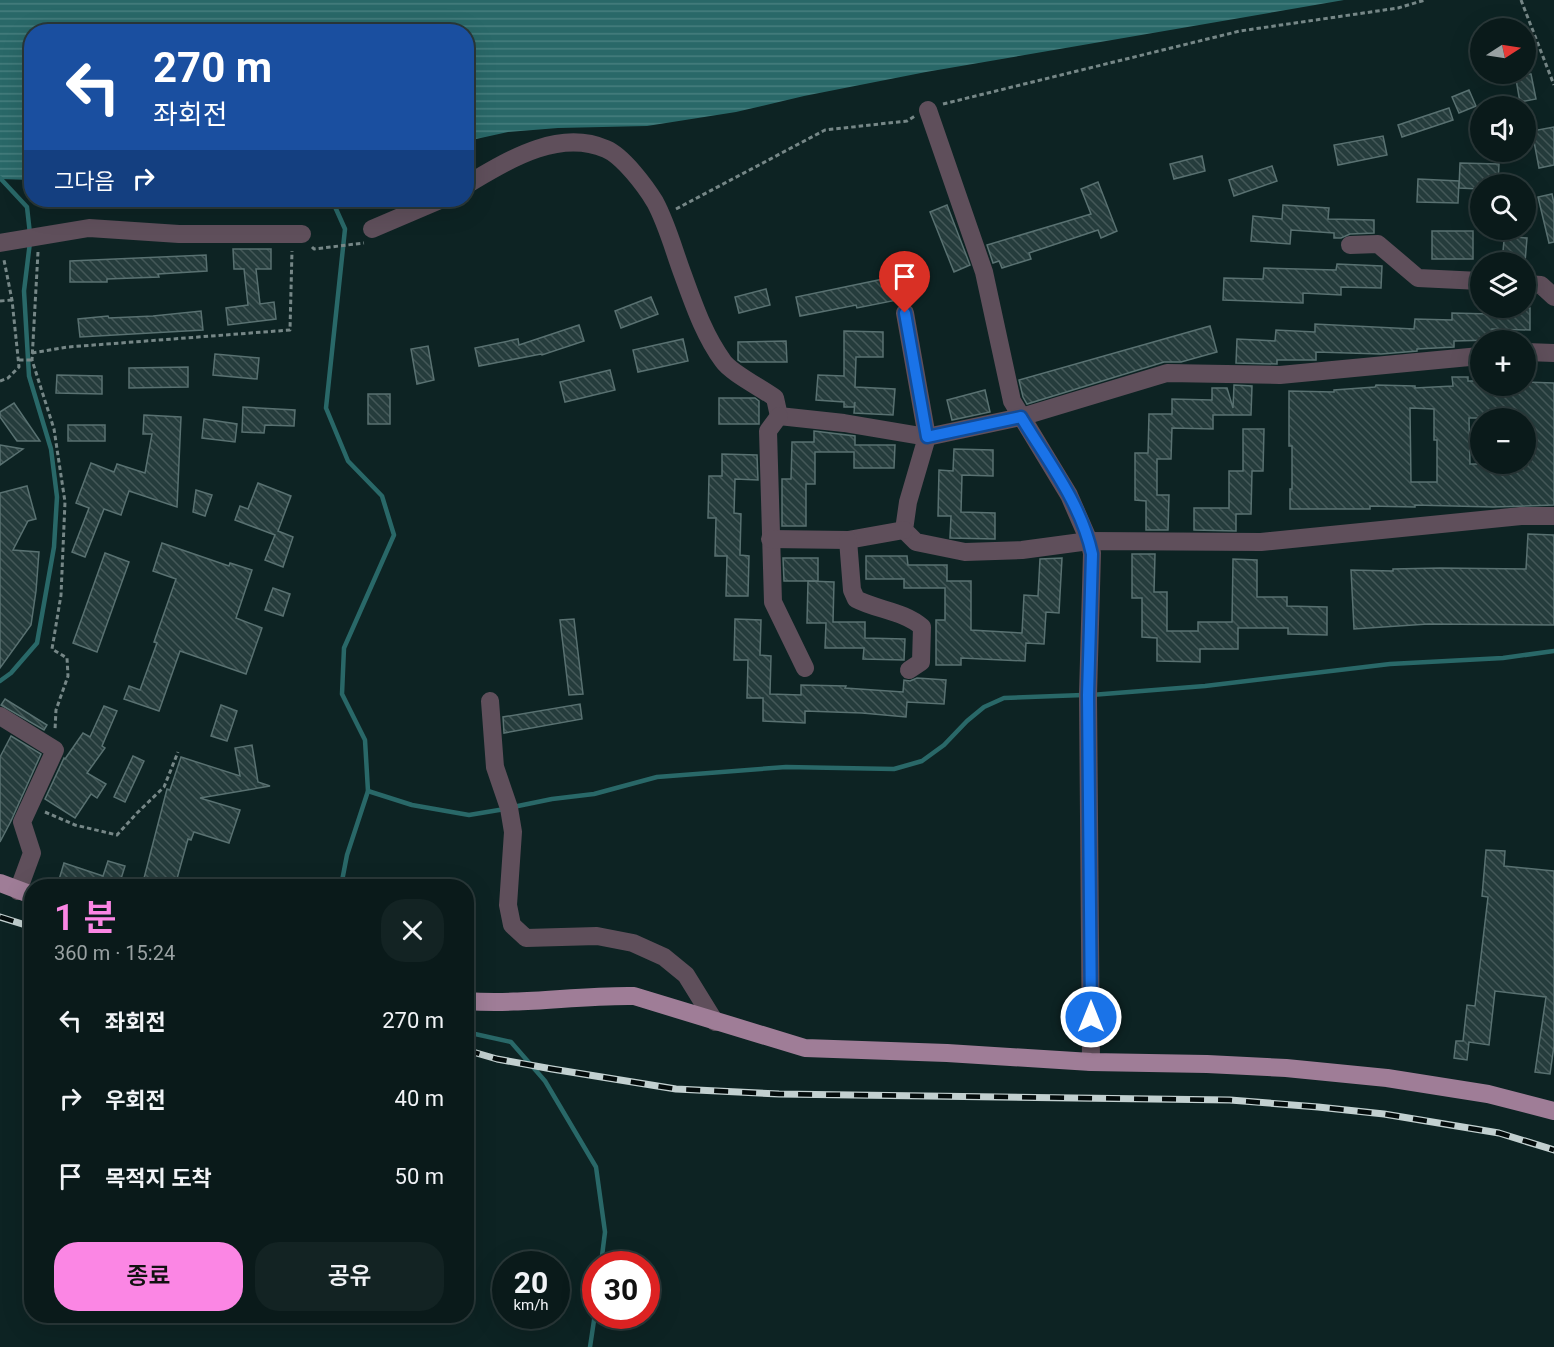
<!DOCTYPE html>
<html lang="ko">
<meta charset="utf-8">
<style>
:root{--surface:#0a1a1a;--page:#132323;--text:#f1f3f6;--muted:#99a1a2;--line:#2a3839;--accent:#fb86e4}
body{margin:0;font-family:Roboto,"Noto Sans KR",sans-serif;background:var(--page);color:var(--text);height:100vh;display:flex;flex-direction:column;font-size:22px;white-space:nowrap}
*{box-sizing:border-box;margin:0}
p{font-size:20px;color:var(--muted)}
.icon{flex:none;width:33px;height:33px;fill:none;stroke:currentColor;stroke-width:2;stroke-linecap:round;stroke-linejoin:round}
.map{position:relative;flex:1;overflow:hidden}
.panel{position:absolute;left:24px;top:879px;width:450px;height:444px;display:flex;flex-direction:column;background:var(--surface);border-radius:24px;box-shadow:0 6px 24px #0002,0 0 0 2px var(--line)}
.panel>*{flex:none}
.top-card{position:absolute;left:24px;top:24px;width:450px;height:183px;border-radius:24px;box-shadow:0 6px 24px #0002,0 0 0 2px var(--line);background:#1a4fa0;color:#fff;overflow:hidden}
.needle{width:39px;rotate:78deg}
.buttons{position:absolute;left:1470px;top:18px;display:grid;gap:12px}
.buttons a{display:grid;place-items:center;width:66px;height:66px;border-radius:50%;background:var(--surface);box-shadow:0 6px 24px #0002,0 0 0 2px var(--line);font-size:30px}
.speed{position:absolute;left:492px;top:1251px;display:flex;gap:12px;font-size:30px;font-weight:700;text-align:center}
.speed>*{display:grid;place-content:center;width:78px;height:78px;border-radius:50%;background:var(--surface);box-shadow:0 6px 24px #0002,0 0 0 2px var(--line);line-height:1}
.speed small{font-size:15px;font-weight:400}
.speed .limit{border:9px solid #d22;background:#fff;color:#111}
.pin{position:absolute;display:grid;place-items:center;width:51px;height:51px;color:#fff;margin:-62px -26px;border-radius:50% 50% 50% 0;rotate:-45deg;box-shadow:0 0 6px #0007}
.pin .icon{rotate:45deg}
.me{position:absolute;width:66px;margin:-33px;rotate:0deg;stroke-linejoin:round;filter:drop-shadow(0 0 4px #0008)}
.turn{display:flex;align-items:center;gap:21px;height:126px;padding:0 30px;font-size:27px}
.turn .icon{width:78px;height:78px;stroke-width:2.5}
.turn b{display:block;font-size:42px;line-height:51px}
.then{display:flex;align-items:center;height:57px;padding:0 30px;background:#0003;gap:12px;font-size:22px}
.round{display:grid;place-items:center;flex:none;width:63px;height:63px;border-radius:24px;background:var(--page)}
.summary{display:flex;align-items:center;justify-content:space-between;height:102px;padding:0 30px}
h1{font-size:36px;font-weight:600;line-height:45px;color:var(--accent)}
.cta{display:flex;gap:12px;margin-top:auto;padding:12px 30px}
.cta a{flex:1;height:69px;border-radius:24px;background:var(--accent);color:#111;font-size:24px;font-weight:600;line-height:69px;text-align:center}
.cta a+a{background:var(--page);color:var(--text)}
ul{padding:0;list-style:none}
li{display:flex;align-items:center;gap:18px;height:78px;padding:0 30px}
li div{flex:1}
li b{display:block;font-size:22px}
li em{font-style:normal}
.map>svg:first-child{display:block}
.water{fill:url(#water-rules)}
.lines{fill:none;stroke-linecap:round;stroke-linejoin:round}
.stream{stroke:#296868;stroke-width:4.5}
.building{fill:url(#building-back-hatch);stroke:#597171;stroke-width:1.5;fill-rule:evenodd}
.path{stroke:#768787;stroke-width:3;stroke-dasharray:4.5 3;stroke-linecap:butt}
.street{stroke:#5f4f5b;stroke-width:18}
.primary{stroke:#9f7d97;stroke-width:18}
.rail-casing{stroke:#c2d0d0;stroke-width:7}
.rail{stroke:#030b0b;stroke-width:4.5;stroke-dasharray:14;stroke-linecap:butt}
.route-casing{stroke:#114b97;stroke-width:15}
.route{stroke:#1a73e8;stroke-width:10}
</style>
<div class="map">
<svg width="1554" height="1347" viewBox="0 0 1554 1347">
<defs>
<pattern id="water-rules" width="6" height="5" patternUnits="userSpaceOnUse" patternTransform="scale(1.5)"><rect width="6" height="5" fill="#296868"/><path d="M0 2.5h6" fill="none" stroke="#477e7e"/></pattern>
<pattern id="building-back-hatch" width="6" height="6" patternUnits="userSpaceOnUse" patternTransform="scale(1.5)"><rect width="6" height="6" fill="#253c3c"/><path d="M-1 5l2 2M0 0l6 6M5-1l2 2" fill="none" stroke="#445858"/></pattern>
</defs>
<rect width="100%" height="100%" fill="#0d2323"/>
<path class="water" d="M0,0H1344L926,72L804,96L736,112L647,126L558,128L508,132L467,141L466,32H32L31,180L0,179Z"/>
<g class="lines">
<g class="stream">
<path d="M0,178L27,207L30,234"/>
<path d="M332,200L345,229L326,408L348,461L382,496L394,535L344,648L342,694L365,740L368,791L347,855L341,886"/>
<path d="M0,681L11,673L37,643L54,547L57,497L51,449L29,376L24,291L30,242"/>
<path d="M1091,695L1205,686L1390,664L1503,658L1554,651"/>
<path d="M368,791L412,805L469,815L505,809"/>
<path d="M513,807L552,799L594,794L657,777L786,767L894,769L922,761L944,745L967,721L984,707L1004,698L1083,695"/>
<path d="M466,1032L511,1042L545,1081L596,1167L605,1232L601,1264"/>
<path d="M590,1347L596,1307"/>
</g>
</g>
<g class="building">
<path d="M1515,74H1531L1536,99L1520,102Z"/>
<path d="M1469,90L1476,106L1459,113L1452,97Z"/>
<path d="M1449,108L1453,120L1402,137L1398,125Z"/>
<path d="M1554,127V165L1539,168L1532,131Z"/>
<path d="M1383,136L1387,155L1338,165L1334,145Z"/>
<path d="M1202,156L1205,171L1174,179L1170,164Z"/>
<path d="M1460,163L1499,164L1498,184H1480V189L1459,188Z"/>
<path d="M1272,166L1277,181L1234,196L1229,180Z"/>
<path d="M1418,179L1459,181L1458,203L1417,202Z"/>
<path d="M1098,182L1117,231L1101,238L1098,230L1029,253L1031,259L1002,268L999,261L993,263L987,245L1091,214L1081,189Z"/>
<path d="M1552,194L1554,203V242L1549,243L1538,197Z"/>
<path d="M947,205L970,265L954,272L930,212Z"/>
<path d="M1283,205L1329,208L1328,219L1374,220V233L1350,234L1341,238H1334V233L1291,230L1290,244L1251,241L1253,216L1282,219Z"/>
<path d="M1505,230H1517V237L1527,238L1525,262H1502Z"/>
<rect x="1432" y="231" width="41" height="28"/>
<path d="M233,249H271V269H256L260,304L274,302L276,319L228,325L226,308L248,305L244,269H234Z"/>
<path d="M206,255L207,271L158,274L159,277L107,279V282H70V261Z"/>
<path d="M1337,264L1382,266L1381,288L1341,287V295L1303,293V303L1223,300L1224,278L1263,279L1264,268L1336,270Z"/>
<path d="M898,276L902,299L857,308L856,305L800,316L796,297Z"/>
<path d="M766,289L770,305L739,313L735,297Z"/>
<path d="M651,297L658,314L621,328L615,311Z"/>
<path d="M1492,308H1530V330L1492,329V340L1454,341V347L1417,349V351L1381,354L1316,352V360H1277V364L1236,363L1237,339L1275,341L1276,330L1315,332V324L1414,329L1415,319L1452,320V313L1492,314Z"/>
<path d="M201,311L203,330L80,337L78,319L108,316L109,318L153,316Z"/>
<path d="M579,325L584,341L542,355L541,354L479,366L475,348L518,339L519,345Z"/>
<path d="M1210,326L1217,352L1181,362H1164L1027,404L1023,397L1019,380Z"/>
<path d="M844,331L883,332V357H856L855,387L895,389L893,415L854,413L855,402L854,407H844V402L816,400L818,375L844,376Z"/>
<path d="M683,339L688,361L638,372L633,350Z"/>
<path d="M786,341L787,362H741L738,360V342Z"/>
<path d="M428,346L434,380L417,384L411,349Z"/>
<path d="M215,354L259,358L257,379L213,375Z"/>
<path d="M188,367V387L129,388V368Z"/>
<path d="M610,370L615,390L565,402L560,382Z"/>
<path d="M57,375L102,376V394L56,393Z"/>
<path d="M1452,377H1468V381H1480V386H1526V382L1554,383V505L1493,507L1415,505V507L1370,506V509H1290V489H1292V446H1289V391L1334,392V390L1375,387L1376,385L1415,386V388L1453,386ZM1410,408L1434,409V440H1437V482H1411ZM1469,418H1526L1528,464H1470Z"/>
<path d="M1234,385L1252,386L1251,415H1213V429L1172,428L1171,459H1157V495H1169L1168,530H1146V501L1135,500V453H1148L1149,414H1172V399L1212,400V388H1227L1233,408Z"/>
<path d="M985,390L990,412L952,420L947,400Z"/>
<rect x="368" y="394" width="22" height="30"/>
<path d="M719,398H755L759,401V424H719Z"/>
<path d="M14,403L40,441H17L0,417V412Z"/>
<path d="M243,407L295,410L294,426L265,425L264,433L242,432Z"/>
<path d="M144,415L181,417L177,507L129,491L121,515L104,509L85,557L72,552L89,508L76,503L91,463L114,472L117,464L145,473L152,434H143Z"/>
<path d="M204,419L237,424L235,442L202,438Z"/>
<rect x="68" y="425" width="37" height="16"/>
<path d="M1243,429H1264L1263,471H1252L1251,514H1236V531L1194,530V508H1229V471H1243Z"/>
<path d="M814,431L855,436V445H895L894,468H854V452H815V484H806V526H782V479H791L792,442H814Z"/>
<path d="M0,445L23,449L0,465Z"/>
<path d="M954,449L993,450V476L962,475L961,512L995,513V539L950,538L951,516H938L939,470L953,471Z"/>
<path d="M722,454L757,455L758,480L735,479L734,513L741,514L740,555L749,556L748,596H726L727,556H715L716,518H708L709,476H722Z"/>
<path d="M258,483L291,496L278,531L293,537L283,567L265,560L275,535L235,520L240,506L248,509Z"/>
<path d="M27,486L36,519L28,521L13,550L39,552L36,591L31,625L0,668V493Z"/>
<path d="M196,490L212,495L205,516L193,512Z"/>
<path d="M1528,534L1554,535V625L1428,624L1354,629L1351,570L1393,571V569L1440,568L1526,569Z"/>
<path d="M162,543L229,566L230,563L252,570L236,618L262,628L246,674L180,651L159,711L124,699L129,686L140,690L157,643L154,642L176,579L153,571Z"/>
<path d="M105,553L129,562L97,652L73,643Z"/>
<path d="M1132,554H1155L1154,592H1167V631H1198V622H1232L1233,559L1257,560V597H1287V606L1327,607V635L1288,634V628H1238V649H1200V662L1157,661V638L1142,637V598H1132Z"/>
<path d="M866,556H907L908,565H947V581H971V630L1022,633L1024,595L1038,596L1040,559L1062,558L1059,613L1046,612L1044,644L1026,643L1025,661L961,658V665H936V620H945V588H904V579H866Z"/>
<path d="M783,558H818V581H784Z"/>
<path d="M808,581L834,582L833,622H865V638L905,639L904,660L863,659L864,648H825L826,623H807Z"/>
<path d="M273,588L290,594L283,616L265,610Z"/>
<path d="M574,619L583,694L569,695L560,620Z"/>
<path d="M735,619L761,620L760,655L771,656L770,694L801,695V685L846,686L845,688L903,692L904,680L910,681L917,678L946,680L944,704L907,702L906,717L862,713L805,711V723L763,721V698H747L748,660H734Z"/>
<path d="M5,699L47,725L44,730L1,705Z"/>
<path d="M580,704L582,719L504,733L503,717Z"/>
<path d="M221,705L237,711L227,741L211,736Z"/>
<path d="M104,706L117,711L102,746L105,748L87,773L106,784L97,798L91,794L75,818L45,799L64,758L65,759L83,733L90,737Z"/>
<path d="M11,736L41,754L11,821L0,842V757Z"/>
<path d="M252,745L258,782L270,786L200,798L240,810L229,843L194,832L191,840L188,839L175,886H142L167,789L170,790L181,757L240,776L235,748Z"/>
<path d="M133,756L144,761L125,802L114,797Z"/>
<path d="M1486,850L1505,851L1504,866L1554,871V1046L1550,1074L1535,1072L1546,997L1495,991L1489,1045L1469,1042L1467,1060L1454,1058L1456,1041H1463L1467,1005L1475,1006L1488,897L1482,896Z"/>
<path d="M108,861L125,866L120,882L128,884L127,886H69L58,883L64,863L103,876Z"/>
</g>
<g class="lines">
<g class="path">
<path d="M1521,0L1554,85"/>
<path d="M943,104L1240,31L1398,8L1425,0"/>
<path d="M676,209L825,130L907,121L915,116"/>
<path d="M312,247L314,249L364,243"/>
<path d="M38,252L32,360L54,429L65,502L61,595L52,649L67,658L68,676L56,710L55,730"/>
<path d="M0,301L12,300"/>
<path d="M32,353L68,347L290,330L292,251"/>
<path d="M19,360H32"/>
<path d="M0,381L8,378L19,367L12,300L4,260"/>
<path d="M45,812L75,825L117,835L137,813L164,787L178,752"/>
</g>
<g class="street">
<path d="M928,110L984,272L1012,401L1069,495L1089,541L1092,553L1088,695L1091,1062"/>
<path d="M466,185C507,161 558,128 606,149C623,156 646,187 655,202C667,224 674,251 683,275C694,305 704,335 723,361C730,372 763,389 775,398L779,416L844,423L927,437L1021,417L1167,373L1280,375L1480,356"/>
<path d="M372,229L440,200"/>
<path d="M0,243L89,228L179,234H302"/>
<path d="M1350,245L1378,244L1418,278L1480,281"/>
<path d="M1526,284L1541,285L1554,297"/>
<path d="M905,313L927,437L908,502L904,530L916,542L965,552L1022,550L1089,541L1261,542L1521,516H1554"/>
<path d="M1526,352L1554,353"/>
<path d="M779,416L768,431L773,602L805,668"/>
<path d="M770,539L848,540L904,530"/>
<path d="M848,540L852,590L856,599C877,610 904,611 922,627L921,662L909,670"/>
<path d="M490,701L495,767L509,808L513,832L508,905L512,925L526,938L597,936L633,943L664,957L686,975L715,1022"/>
<path d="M0,716L55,750L22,822L32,853L18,891"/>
</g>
<g class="primary">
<path d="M0,883L32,895"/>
<path d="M466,1001C523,1005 578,995 634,996L805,1048L947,1053L1091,1062L1207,1064L1286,1068L1387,1078L1488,1094L1554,1111"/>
</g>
<g class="rail-casing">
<g id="rail">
<path d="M0,917L32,927"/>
<path d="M466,1050L497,1059L552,1069L676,1089L779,1094L1230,1100L1318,1107L1384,1114L1499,1133L1554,1150"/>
</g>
</g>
<use href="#rail" class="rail"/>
</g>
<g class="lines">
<g class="route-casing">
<path id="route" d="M905,313L927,437L1021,417C1047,460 1081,503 1092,554L1088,695L1091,1017"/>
</g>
<use href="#route" class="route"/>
</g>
</svg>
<div class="buttons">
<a><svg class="needle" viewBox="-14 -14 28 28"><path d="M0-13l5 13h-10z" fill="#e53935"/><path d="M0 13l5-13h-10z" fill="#99a1a2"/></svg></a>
<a><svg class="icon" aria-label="sound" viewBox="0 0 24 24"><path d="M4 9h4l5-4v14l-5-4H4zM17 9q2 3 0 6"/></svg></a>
<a><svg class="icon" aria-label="search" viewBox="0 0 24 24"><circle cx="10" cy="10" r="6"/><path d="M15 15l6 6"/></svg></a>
<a><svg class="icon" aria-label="layers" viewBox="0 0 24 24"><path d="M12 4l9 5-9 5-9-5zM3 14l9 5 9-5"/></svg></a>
<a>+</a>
<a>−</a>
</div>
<div class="speed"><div>20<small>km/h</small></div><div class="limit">30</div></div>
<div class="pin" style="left:905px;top:313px;background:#d93025"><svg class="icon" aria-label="arrive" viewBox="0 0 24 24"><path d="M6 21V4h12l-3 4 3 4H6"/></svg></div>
<svg class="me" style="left:1091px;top:1017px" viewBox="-20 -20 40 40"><circle r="17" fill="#1a73e8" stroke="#fff" stroke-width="3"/><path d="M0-11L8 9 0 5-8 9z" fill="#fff"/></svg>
<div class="top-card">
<div class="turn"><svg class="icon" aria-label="left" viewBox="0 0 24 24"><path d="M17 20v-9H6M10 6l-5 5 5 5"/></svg><div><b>270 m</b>좌회전</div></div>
<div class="then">그다음<svg class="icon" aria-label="right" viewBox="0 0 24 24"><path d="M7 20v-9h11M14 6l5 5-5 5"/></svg></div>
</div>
<section class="panel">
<div class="summary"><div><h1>1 분</h1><p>360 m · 15:24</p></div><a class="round"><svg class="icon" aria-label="close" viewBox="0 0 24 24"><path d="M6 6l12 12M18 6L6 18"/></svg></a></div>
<ul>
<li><svg class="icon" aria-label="left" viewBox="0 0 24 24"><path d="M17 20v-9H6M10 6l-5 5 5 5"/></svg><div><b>좌회전</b></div><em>270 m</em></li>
<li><svg class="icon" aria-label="right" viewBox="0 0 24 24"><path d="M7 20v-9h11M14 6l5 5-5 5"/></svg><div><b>우회전</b></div><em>40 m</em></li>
<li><svg class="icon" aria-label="arrive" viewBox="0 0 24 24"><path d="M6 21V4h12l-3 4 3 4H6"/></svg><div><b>목적지 도착</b></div><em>50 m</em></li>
</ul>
<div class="cta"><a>종료</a><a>공유</a></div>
</section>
</div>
